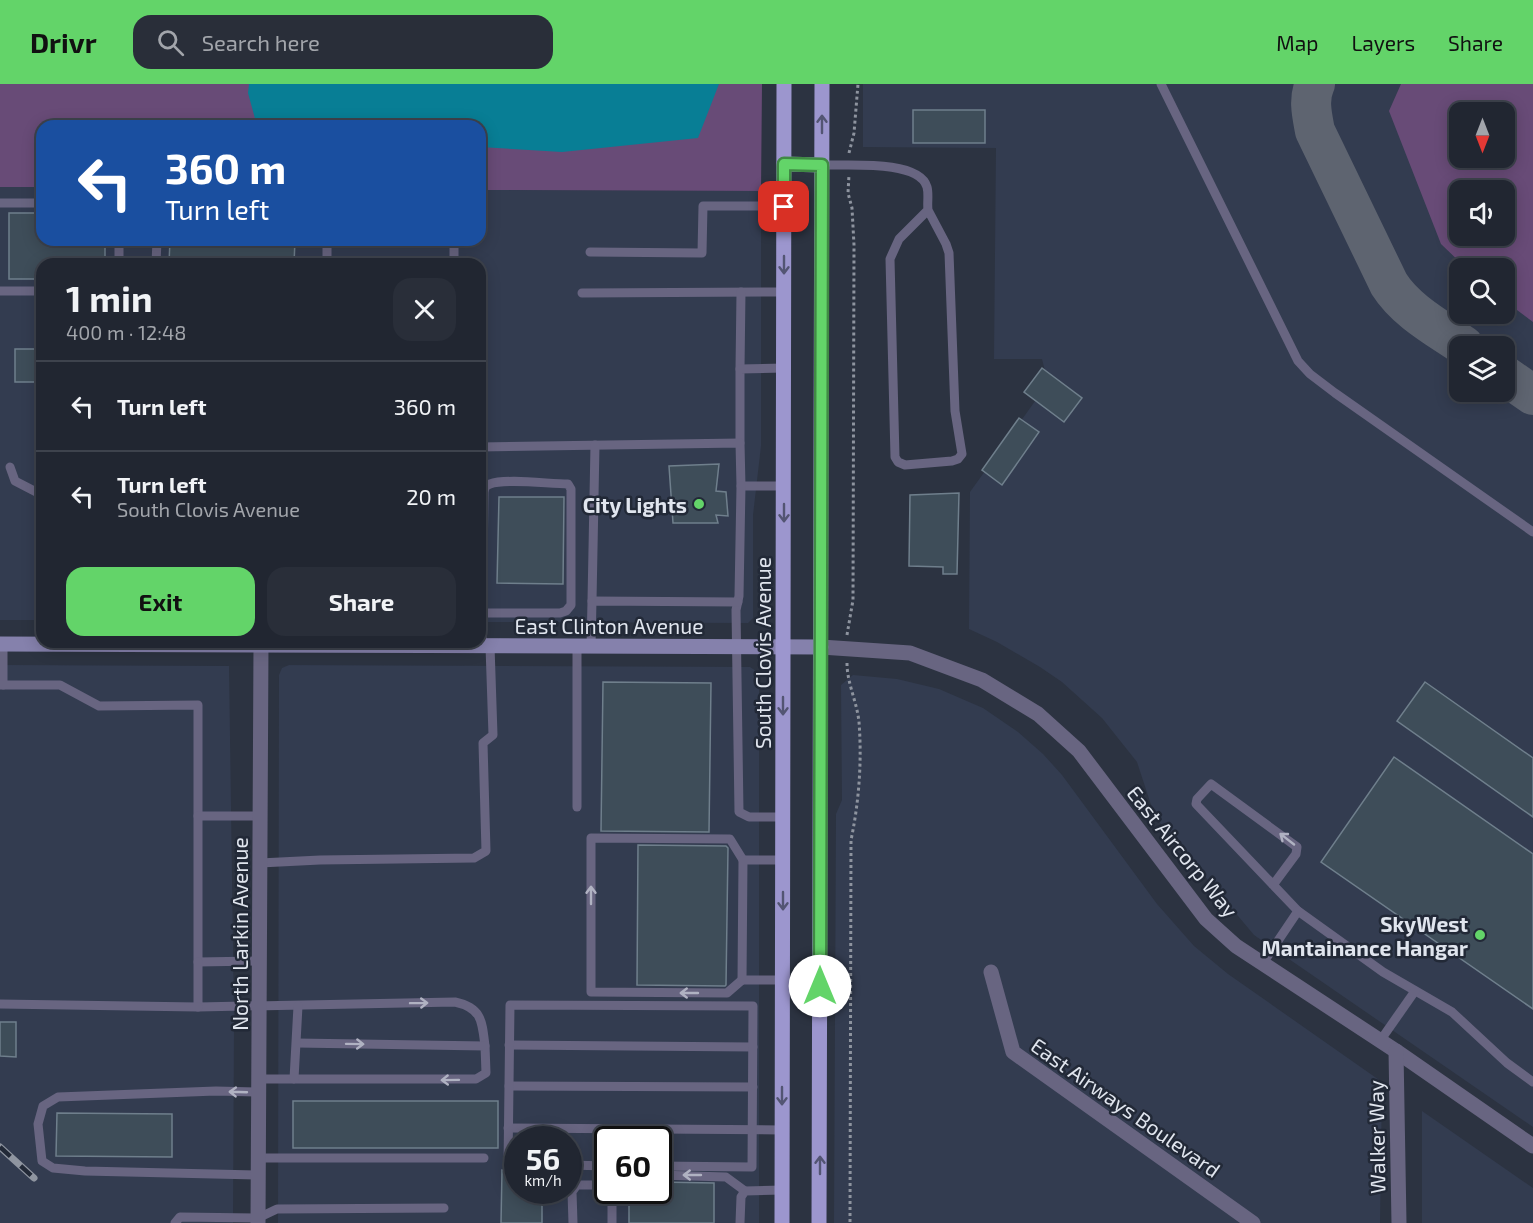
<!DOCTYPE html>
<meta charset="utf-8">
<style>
:root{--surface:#212631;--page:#292e39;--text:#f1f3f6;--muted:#a2a5ab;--line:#3e434d;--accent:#63d469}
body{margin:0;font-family:"Exo 2",sans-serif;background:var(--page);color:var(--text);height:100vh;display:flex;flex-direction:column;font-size:22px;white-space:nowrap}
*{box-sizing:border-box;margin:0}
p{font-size:20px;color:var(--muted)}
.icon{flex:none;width:33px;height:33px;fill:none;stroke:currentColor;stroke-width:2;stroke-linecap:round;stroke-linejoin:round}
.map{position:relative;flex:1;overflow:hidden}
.side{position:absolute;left:36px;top:174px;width:450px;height:390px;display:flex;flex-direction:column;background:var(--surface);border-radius:18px;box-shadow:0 3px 15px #0003,0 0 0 2px var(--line)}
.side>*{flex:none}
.top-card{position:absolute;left:36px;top:36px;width:450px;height:126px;border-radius:18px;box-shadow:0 3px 15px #0003,0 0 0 2px var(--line);background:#1a4fa0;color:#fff;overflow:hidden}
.needle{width:39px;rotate:180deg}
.buttons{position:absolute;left:1449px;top:18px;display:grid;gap:12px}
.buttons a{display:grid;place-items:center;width:66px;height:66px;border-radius:12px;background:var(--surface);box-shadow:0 3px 15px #0003,0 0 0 2px var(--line);font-size:30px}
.speed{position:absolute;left:504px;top:1042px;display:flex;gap:12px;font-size:30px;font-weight:700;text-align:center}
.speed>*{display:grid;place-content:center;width:78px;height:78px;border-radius:50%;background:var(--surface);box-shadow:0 3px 15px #0003,0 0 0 2px var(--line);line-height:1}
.speed small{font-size:15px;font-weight:400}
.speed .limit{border:3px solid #111;border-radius:9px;background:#fff;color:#111}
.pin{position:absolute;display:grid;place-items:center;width:51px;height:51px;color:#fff;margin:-26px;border-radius:12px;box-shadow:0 3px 9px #0006}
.me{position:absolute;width:66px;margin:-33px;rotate:0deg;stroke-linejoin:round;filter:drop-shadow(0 0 4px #0008)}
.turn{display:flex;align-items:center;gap:21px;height:126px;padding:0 30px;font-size:27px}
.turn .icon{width:78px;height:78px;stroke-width:2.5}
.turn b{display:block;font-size:42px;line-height:51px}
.round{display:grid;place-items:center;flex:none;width:63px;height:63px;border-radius:18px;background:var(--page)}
.headline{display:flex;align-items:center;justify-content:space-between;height:102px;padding:0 30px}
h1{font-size:36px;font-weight:700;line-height:45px}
.button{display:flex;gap:12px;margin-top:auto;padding:12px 30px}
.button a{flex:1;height:69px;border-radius:18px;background:var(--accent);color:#111;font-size:24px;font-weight:700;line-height:69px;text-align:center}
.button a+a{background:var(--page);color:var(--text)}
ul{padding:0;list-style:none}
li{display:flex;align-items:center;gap:18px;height:90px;padding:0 30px;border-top:2px solid var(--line)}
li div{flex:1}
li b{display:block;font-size:22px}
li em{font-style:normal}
header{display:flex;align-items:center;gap:36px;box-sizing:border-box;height:84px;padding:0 30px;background:var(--accent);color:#111}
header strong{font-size:28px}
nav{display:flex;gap:33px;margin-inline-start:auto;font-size:21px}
.search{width:420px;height:54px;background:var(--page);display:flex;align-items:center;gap:15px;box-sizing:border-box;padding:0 21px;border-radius:18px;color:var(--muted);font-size:22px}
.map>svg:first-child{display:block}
.built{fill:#333c50;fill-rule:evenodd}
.green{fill:#684b77;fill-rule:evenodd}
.water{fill:#087e95}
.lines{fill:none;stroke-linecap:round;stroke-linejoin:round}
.taxiway{stroke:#5e6470;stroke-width:40}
.building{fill:#3e4d59;stroke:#6f7f8c;stroke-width:1.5}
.path{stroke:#8e949f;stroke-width:3;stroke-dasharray:3 3;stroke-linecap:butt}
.lane{stroke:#686581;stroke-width:9}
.street{stroke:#686581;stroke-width:15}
.secondary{stroke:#8581ac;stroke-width:15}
.primary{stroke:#9c96ce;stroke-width:15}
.rail-casing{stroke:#8f95a0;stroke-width:7}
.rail{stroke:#222937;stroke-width:4.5;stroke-dasharray:14;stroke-linecap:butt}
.oneway{stroke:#535573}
.oneway2{stroke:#b0b2c2}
.route-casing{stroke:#408a44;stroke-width:15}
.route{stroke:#63d469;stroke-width:10}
.poi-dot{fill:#63d469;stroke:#222937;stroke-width:2}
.labels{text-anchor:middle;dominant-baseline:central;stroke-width:5;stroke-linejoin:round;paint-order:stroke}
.poi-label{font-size:21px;font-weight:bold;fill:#e0e5ee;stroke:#222937;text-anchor:end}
.street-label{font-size:21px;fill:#e0e5ee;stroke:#222937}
</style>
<header>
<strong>Drivr</strong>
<div class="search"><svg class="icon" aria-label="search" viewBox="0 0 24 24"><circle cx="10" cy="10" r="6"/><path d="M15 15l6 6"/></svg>Search here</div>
<nav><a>Map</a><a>Layers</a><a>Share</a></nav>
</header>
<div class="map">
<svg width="1533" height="1139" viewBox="0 0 1533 1139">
<rect width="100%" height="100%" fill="#2c3341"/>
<g class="built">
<path d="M863,0H1533V1043L1254,851L1155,733L1137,678L1102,634L1062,598L1040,583L997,558L969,545L970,408L1048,299L1042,275H994L996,64L863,63ZM1460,28H1504V74H1460ZM1460,106H1504V152H1460ZM1460,184H1504V230H1460ZM1460,262H1504V308H1460Z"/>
<path d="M0,103H42V156H480V106L761,107V362L753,431V534L748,539L480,538V180H42V536H0Z"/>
<path d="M0,581L229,582L234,936L233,1139H0Z"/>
<path d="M289,581L750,583L759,589V1139H278L279,591L282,584ZM518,1056H568V1107H518ZM608,1056H658V1107H608Z"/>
<path d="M853,591L897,595L939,605L983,624L1018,648L1043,670L1062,691L1157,820L1194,862L1228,890L1382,998L1380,1139H834L836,730L842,716L841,601Z"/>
<path d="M1422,1027L1533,1104V1139H1422Z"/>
</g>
<g class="green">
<path d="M0,0H762L761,107L480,106V42H42V103H0Z"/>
<path d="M1401,0H1533V238L1505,217L1504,184H1466L1441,160L1389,27ZM1460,28H1504V74H1460ZM1460,106H1504V152H1460Z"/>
</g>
<path class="water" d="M249,0H719L698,54L562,68L480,63V42H257L248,9Z"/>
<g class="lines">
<g class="taxiway">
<path d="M1315,0C1308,15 1312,31 1315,47L1389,200C1406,227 1438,244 1464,262"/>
<path d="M1504,291L1533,311"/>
</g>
</g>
<g class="building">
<rect x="913" y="26" width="72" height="33"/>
<path d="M9,129H42V156H105V180H42V195H9Z"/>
<path d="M170,156H295L294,180H169Z"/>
<rect x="15" y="265" width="27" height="33"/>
<path d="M1042,284L1082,314L1064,338L1024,308Z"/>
<path d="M1019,334L1039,348L1002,401L982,386Z"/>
<path d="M719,380L716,407L726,408L728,432L716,431L718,439H673L669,382Z"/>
<path d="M959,409L957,490H943V483L909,482L910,411Z"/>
<path d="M499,413H564L563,500L497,499Z"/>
<path d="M603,598L711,599L709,748L601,747Z"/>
<path d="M1425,598L1533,674V733L1397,637Z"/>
<path d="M1394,673L1533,770V925L1321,778Z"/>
<path d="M638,761L726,762L728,764L726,901L725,902L637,901Z"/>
<path d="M0,938H16V973L0,972Z"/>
<rect x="293" y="1017" width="205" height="47"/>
<path d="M57,1029L172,1030V1073L56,1072Z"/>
<path d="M502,1086L518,1088V1107H542V1139H501Z"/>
<path d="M658,1098L714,1099V1139H629V1107H658Z"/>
</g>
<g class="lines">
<g class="path">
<path d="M849,69L854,49L858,0"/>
<path d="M847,551L853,516L854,161L852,124L848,109L849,91"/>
<path d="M847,579C847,599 857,618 859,638C862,677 859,718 851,756L850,1139"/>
</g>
<g class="lane">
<path d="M1161,0L1298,277L1310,290L1335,309L1533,448"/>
<path d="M822,81C845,82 919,75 927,103C929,110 927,119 928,126L899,155L890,175L895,373L898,378L905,381L952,377L958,375L962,370L955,327L949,169L946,160L928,126"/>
<path d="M0,119H42"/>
<path d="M119,156V180"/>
<path d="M327,156V180"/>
<path d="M590,168L702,169L703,122H784"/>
<path d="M156,180L157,156"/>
<path d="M454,180V160"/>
<path d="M0,207H42"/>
<path d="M582,209L784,208"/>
<path d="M740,285L741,208"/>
<path d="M740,359V285L784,284"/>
<path d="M480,363L740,359L741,402H784"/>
<path d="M10,383L15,397L42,411"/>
<path d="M741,402L739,512L736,526L739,728L749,733H783"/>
<path d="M592,517L595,361"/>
<path d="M3,560V601"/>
<path d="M482,562L484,408C485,403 485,402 490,400C506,394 549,400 568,400L571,405V521L566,527L560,529H482"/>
<path d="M591,562L592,517L738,518"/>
<path d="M0,601H60L99,622L198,621V732"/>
<path d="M577,723V562"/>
<path d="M260,779L320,776L474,774L486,767L483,659L493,651L490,562"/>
<path d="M1273,801L1296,770L1297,763L1211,700L1197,715L1196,720L1298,827"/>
<path d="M260,877L198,878V732H260"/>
<path d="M198,878V923L455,918C482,924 482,937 485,962"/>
<path d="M1263,879L1298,827L1383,888L1452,928L1507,979L1533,998"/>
<path d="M742,896L727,909L591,908V754L730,755L743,776"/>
<path d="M783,896H742L743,776H783"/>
<path d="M0,920L198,923"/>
<path d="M1380,957L1415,907"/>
<path d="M509,961L753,963"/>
<path d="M259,995H476L486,989L485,962L297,959"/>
<path d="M294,995L298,922"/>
<path d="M509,1002L753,1003"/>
<path d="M508,1044L782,1046"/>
<path d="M259,1074H484"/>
<path d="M518,1081H508L510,921L753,922L752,1083L658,1082"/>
<path d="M568,1081L608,1082"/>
<path d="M259,1091L85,1087L53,1084L42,1077L38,1040L43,1022L58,1013L216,1007L259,1008"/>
<path d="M658,1091L726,1093L745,1107"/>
<path d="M612,1107V1139"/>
<path d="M175,1139L180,1133L258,1134L277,1125L444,1124"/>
<path d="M573,1139L572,1108L577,1101H608"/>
<path d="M740,1139L741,1113L745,1107L782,1106"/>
</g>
<g class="street">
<path d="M821,563L910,569L982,596L1038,630L1079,667L1206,835L1236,862L1396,967L1533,1062"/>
<path d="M991,888L1013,968L1253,1139"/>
<path d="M1396,967L1399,1139"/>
<path d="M258,1139L261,560"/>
</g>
<path class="secondary" d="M0,560L821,563"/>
<g class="primary">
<path d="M784,80L822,81"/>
<path d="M782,1139L784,0"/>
<path d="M819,1139L822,0"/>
</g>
<g class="rail-casing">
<path id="rail" d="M0,1063L34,1094"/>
</g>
<use href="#rail" class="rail"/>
</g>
<defs><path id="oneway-shaft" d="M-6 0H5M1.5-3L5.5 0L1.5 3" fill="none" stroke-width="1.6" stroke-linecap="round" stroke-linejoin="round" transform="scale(1.5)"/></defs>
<g class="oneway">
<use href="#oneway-shaft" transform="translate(822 40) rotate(-90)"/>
<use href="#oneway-shaft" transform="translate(784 181) rotate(90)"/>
<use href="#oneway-shaft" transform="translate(784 429) rotate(90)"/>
<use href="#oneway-shaft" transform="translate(783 622) rotate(90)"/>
<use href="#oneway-shaft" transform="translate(783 817) rotate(90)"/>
<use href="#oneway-shaft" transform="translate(782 1012) rotate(90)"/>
<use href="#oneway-shaft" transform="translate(820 1081) rotate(-90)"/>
</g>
<g class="oneway2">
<use href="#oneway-shaft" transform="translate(1287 755) rotate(-142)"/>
<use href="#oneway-shaft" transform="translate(591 811) rotate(-90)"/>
<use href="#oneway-shaft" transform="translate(689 909) rotate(-180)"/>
<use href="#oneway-shaft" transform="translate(419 919) rotate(-1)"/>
<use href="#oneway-shaft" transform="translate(355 960) rotate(1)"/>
<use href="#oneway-shaft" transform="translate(450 996) rotate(179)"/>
<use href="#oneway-shaft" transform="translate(238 1008) rotate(-178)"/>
<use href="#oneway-shaft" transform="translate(692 1091) rotate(-180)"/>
</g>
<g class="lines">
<g class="route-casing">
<path id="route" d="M784,123V80L822,81L820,902"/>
</g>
<use href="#route" class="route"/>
</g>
<g class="poi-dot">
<circle cx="699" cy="420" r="6"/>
<circle cx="1480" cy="851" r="6"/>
</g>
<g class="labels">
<g class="poi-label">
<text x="687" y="420">City Lights</text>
<text x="1468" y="839">SkyWest<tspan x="1468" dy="24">Mantainance Hangar</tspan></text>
</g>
<g class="street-label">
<text x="609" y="541">East Clinton Avenue</text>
<text transform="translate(762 569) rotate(-90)">South Clovis Avenue</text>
<text transform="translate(1183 767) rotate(51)">East Aircorp Way</text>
<text transform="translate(239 850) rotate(-90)">North Larkin Avenue</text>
<text transform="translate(1126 1023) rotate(35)">East Airways Boulevard</text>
<text transform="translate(1376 1053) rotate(-91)">Walker Way</text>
</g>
</g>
</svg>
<div class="buttons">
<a><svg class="needle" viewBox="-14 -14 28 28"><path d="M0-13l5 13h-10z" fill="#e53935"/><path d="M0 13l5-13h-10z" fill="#a2a5ab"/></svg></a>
<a><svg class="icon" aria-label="sound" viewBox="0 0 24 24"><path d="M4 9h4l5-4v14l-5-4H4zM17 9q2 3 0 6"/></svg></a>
<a><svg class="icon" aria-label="search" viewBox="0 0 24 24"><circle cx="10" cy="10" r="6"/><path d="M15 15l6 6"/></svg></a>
<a><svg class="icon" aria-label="layers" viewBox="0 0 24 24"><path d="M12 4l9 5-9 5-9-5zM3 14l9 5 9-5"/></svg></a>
</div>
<div class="speed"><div>56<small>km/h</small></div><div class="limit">60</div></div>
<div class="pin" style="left:784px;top:123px;background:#d93025"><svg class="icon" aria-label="arrive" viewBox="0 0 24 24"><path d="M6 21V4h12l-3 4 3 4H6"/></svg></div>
<svg class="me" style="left:820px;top:902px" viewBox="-20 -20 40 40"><circle r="19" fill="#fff"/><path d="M0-13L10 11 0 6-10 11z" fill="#63d469"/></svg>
<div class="top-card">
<div class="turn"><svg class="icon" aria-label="left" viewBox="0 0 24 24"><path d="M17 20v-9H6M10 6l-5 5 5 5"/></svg><div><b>360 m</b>Turn left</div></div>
</div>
<section class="side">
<div class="headline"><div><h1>1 min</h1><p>400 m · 12:48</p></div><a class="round"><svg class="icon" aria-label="close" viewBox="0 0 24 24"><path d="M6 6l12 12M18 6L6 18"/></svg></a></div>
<ul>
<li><svg class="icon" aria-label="left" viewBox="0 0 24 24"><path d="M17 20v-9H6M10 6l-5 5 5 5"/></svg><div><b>Turn left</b></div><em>360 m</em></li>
<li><svg class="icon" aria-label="left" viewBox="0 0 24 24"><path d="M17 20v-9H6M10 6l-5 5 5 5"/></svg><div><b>Turn left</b><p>South Clovis Avenue</p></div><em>20 m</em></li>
</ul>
<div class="button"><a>Exit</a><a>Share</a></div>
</section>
</div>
